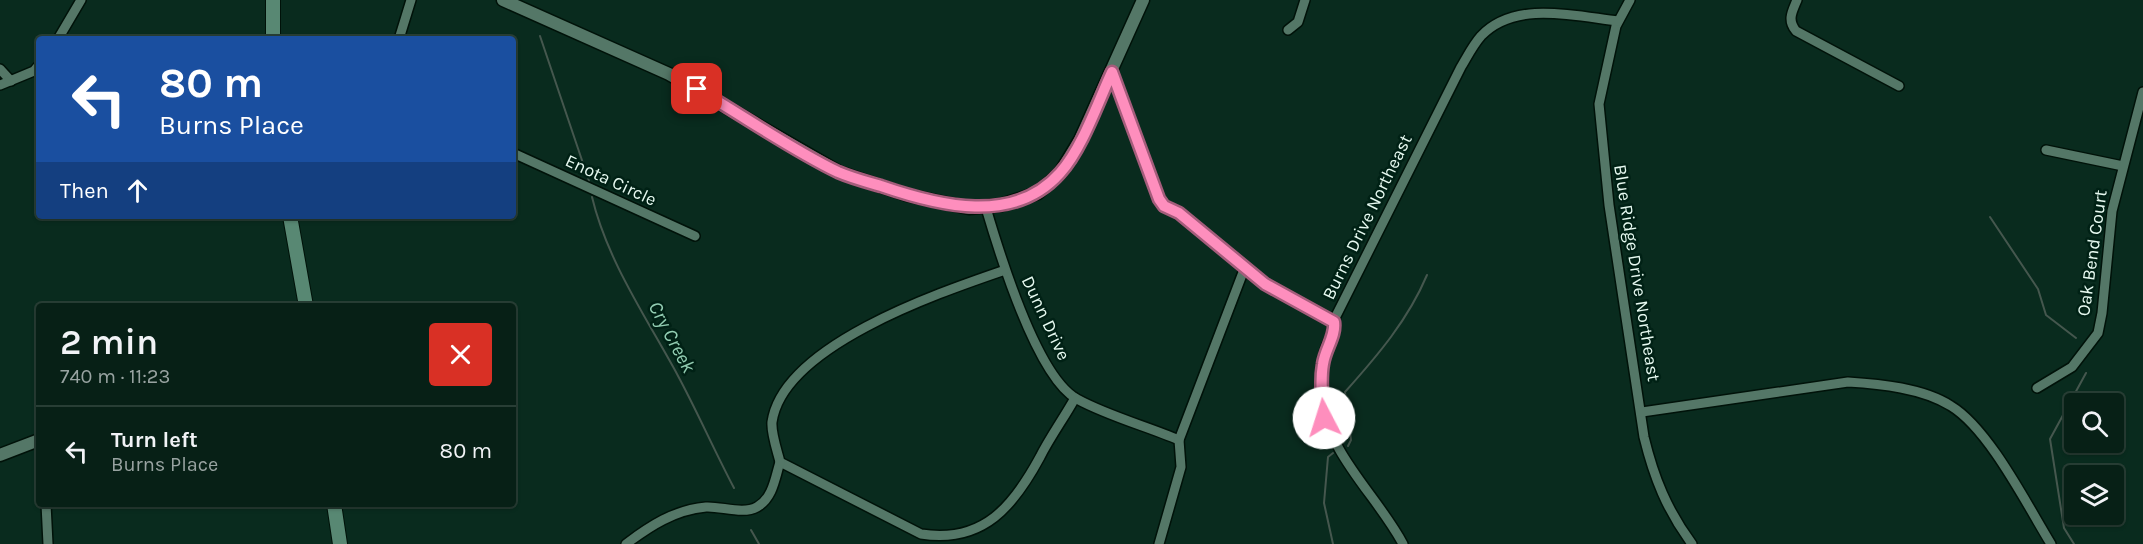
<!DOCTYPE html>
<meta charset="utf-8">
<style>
:root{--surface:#072016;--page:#152d23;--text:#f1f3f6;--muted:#98a3a1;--line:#283e35}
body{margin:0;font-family:Karla,sans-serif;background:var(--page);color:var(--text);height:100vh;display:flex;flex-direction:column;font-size:22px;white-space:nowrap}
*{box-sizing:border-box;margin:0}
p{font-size:20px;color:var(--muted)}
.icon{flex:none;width:33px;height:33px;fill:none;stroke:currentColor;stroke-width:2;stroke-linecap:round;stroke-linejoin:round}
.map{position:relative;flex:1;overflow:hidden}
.panel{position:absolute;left:36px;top:303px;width:480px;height:204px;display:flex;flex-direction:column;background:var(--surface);border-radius:6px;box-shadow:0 2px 4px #0004,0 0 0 2px var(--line)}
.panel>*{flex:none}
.hud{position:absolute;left:36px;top:36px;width:480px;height:183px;border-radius:6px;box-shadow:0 2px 4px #0004,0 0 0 2px var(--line);background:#1a4fa0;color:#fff;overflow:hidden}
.fabs{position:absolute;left:2064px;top:393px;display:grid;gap:12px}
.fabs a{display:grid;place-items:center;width:60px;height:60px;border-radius:6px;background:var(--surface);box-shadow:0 2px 4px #0004,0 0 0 2px var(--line);font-size:30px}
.pin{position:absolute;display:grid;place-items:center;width:51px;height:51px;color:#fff;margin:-26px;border-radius:12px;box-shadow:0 3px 9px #0006}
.me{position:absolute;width:66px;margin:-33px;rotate:355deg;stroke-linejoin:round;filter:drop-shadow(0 0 4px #0008)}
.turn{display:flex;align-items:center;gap:21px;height:126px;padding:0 24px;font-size:27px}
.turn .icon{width:78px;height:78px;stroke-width:2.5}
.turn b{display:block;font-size:42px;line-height:51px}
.then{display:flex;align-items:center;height:57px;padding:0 24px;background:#0003;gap:12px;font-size:22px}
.round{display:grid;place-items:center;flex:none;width:63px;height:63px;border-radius:6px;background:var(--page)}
.overview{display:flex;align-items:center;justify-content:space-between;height:102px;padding:0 24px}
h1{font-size:36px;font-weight:600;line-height:45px}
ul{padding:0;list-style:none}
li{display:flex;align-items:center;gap:18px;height:90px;padding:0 24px;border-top:2px solid var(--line)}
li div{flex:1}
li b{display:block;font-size:22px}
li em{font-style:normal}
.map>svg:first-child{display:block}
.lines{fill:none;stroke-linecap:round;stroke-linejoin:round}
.stream{stroke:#45574e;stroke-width:2}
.minor-casing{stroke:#001209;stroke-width:12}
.tertiary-casing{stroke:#001209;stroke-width:15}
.secondary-casing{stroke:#001209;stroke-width:16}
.minor{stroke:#547767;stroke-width:9}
.tertiary{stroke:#547767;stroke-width:12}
.secondary{stroke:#588873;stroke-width:14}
.route-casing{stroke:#a55c7b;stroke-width:15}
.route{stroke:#fe8ebd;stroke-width:10}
.labels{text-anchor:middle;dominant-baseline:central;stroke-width:5;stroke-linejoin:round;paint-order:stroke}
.street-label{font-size:18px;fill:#e7faf1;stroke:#002115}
.water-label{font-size:20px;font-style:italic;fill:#92cdb2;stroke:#002115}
</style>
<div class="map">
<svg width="2143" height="544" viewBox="0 0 2143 544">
<rect width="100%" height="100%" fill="#092b1e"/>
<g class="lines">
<g class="stream">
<path d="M540,36L589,181"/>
<path d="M592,197C607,260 646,317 677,374C697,411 714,450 734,488"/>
<path d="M1990,217L2038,289L2046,315L2076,338"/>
<path d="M1348,446L1351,440L1345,392C1378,355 1408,320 1427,275"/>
<path d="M751,530L759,544"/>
<path d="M1333,544L1324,503L1328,457L1333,453"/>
<path d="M2074,544L2064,528L2050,439L2086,373"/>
</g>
<g class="minor-casing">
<g id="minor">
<path d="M1630,0L1616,26L1599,104L1609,205L1644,437C1654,478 1667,510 1692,544"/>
<path d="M1797,0C1792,12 1787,20 1796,31L1899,86"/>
<path d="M1288,30L1298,22L1305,0"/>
<path d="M58,39L81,0"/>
<path d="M399,39L411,0"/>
<path d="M0,69L11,81"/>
<path d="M1112,72L1159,199L1164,206L1179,213L1265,284L1333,322"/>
<path d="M0,85L34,71L39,65"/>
<path d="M2046,150L2123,166"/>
<path d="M513,153L695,236"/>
<path d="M986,208C999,252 1037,377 1077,399C1108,416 1146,426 1179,440"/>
<path d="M1005,270C941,292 783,345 772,422C771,433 777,450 780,462L921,534C984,544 1014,505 1040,457C1050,437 1064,418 1075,398"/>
<path d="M2037,388L2072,367L2098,333L2102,313L2112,211L2143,92"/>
<path d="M1642,412L1848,382C1880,384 1923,388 1951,406C1989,429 2027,505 2051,544"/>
<path d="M46,504L48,544"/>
<path d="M626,544C650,526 674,510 706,507C721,506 743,515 757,507C773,498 775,478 780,462"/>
<path d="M1159,544L1181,467L1179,440L1245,267"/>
<path d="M1403,544C1377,495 1327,454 1322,397C1320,382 1321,362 1326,347C1330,337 1335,333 1333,322L1461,67C1467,57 1473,45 1481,36C1515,0 1575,16 1618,21"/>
</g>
</g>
<g class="tertiary-casing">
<g id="tertiary">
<path d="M503,0L669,74L839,172L907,195L969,208L1001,205L1038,193L1060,173L1080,140L1143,0"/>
<path d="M0,455L39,440"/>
</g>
</g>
<g class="secondary-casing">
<g id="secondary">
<path d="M273,0V39"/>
<path d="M290,216L306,306"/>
<path d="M334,504L340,544"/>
</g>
</g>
<use href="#minor" class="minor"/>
<use href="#tertiary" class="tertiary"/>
<use href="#secondary" class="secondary"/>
</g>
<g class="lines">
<g class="route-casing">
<path id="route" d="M697,89C742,115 792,150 838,172C852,178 867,182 881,186C939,206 1014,225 1060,173C1082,149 1098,102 1112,72L1159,199L1164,206L1179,213L1265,284L1334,322C1336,336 1325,349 1323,364C1320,381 1322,400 1324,418"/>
</g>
<use href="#route" class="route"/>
</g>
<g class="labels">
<g class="street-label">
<text transform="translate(611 180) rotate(25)">Enota Circle</text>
<text transform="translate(1367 217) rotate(-64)">Burns Drive Northeast</text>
<text transform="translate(2092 253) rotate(-82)">Oak Bend Court</text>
<text transform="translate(1637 273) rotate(81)">Blue Ridge Drive Northeast</text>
<text transform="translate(1046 318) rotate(65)">Dunn Drive</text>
</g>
<g class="water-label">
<text transform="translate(672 337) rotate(62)">Cry Creek</text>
</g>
</g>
</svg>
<div class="fabs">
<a><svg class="icon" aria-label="search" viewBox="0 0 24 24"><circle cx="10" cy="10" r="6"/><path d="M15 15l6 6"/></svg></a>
<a><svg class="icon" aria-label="layers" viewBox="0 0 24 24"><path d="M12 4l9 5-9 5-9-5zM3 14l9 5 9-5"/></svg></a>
</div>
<div class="pin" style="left:697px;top:89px;background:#d93025"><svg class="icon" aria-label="arrive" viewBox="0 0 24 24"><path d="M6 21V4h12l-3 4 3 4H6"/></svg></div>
<svg class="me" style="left:1324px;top:418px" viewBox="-20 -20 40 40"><circle r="19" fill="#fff"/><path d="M0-13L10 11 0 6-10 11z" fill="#fe8ebd"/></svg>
<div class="hud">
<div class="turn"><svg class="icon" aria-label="left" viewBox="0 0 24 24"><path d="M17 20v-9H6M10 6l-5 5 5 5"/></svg><div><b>80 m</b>Burns Place</div></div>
<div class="then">Then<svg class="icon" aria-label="ahead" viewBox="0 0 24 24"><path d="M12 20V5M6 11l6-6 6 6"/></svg></div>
</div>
<section class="panel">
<div class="overview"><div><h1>2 min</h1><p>740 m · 11:23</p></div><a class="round" style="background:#d93025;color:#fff"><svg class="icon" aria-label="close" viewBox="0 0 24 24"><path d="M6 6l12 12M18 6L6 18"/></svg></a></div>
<ul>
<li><svg class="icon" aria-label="left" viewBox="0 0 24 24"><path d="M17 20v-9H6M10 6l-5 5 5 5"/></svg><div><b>Turn left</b><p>Burns Place</p></div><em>80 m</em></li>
</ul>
</section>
</div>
